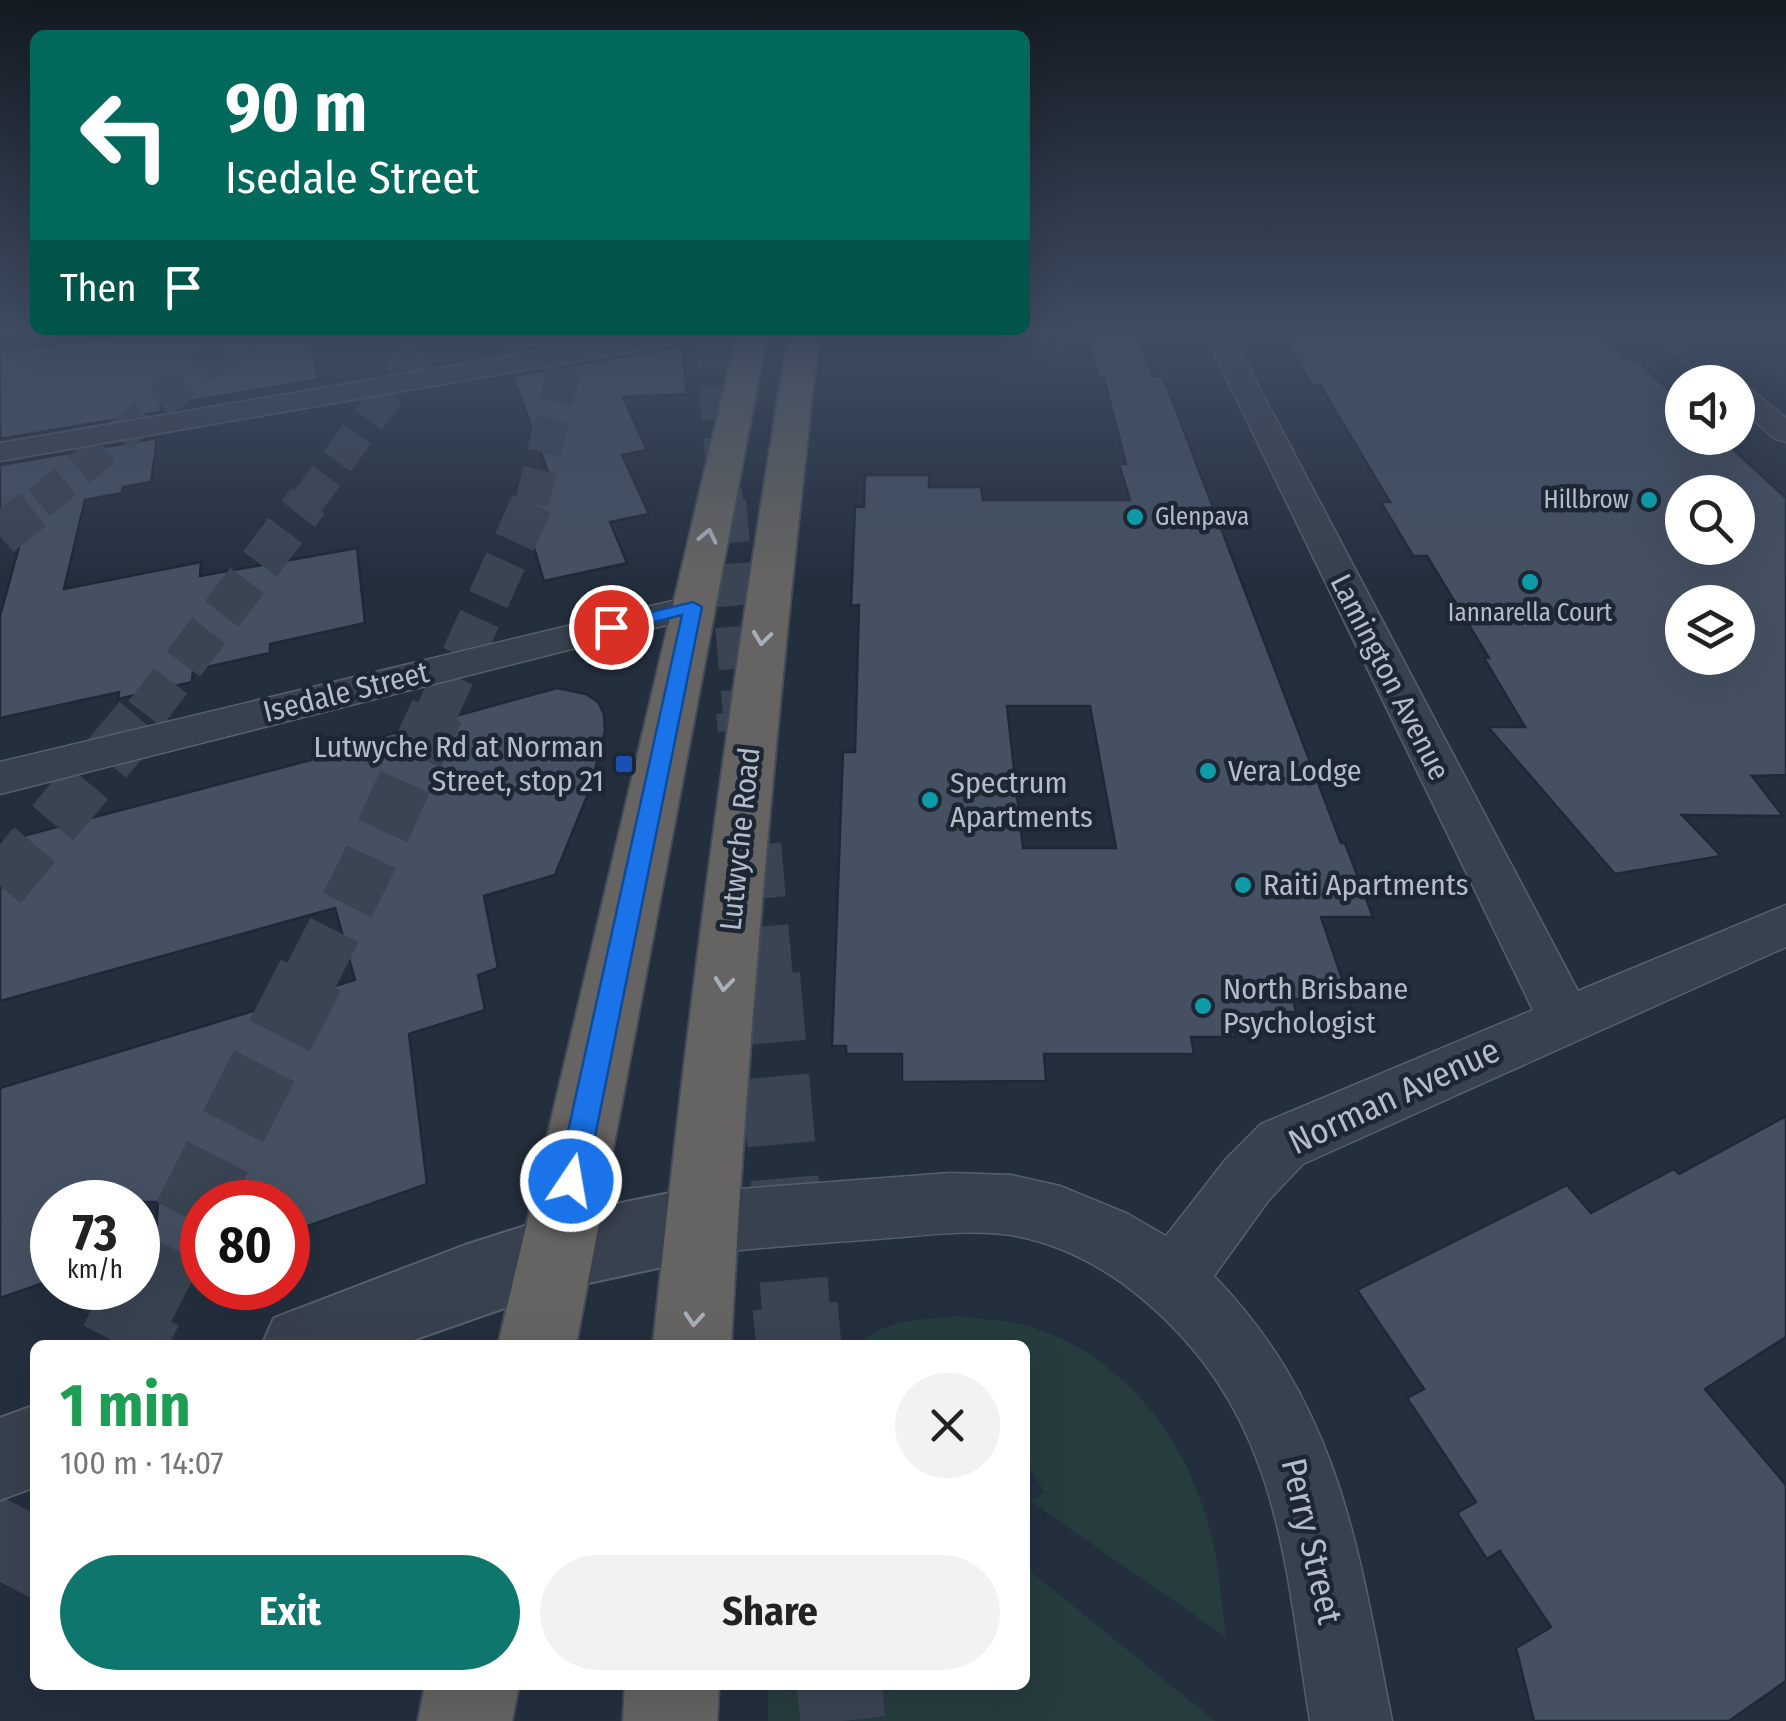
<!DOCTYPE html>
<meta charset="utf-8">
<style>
:root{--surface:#fff;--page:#f2f2f2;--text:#222;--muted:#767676;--accent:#0f766e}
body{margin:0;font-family:"Fira Sans Condensed",sans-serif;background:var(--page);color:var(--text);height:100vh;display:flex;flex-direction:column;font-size:38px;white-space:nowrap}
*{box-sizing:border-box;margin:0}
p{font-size:32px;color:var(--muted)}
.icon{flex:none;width:55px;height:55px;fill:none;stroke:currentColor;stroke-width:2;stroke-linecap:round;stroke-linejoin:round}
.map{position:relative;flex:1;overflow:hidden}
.side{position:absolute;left:30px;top:1340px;width:1000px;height:350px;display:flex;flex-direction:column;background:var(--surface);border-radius:15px;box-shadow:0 10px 40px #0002}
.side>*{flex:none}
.top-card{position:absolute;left:30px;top:30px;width:1000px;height:305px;border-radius:15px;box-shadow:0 10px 40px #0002;background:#00695c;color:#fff;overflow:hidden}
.buttons{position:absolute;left:1665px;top:365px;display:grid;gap:20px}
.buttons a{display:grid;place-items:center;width:90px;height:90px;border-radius:50%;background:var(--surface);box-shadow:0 10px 40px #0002;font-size:50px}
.speed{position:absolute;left:30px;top:1180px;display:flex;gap:20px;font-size:50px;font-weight:700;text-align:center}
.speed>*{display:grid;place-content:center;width:130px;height:130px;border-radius:50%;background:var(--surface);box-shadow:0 10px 40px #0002;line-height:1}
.speed small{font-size:25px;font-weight:400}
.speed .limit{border:15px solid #d22;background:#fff;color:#111}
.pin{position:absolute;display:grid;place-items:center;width:85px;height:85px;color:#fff;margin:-42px;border:5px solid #fff;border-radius:50%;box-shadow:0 2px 10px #0007}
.me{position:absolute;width:110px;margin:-55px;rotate:12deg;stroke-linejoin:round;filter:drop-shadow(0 0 8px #0008)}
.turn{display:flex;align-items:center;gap:35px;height:210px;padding:0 30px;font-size:45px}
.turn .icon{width:130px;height:130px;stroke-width:2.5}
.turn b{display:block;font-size:70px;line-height:85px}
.then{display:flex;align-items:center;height:95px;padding:0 30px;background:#0003;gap:20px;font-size:38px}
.round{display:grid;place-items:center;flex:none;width:105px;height:105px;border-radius:52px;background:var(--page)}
.overview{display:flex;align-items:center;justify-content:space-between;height:170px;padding:0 30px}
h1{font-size:60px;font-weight:700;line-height:75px;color:#1e9e55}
.primary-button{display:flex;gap:20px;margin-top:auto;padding:20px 30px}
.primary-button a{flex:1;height:115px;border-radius:60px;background:var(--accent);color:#fff;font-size:40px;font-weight:700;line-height:115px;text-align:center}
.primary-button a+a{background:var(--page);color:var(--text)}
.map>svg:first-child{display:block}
.green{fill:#263c3f}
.building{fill:#455162;stroke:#1f2835;stroke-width:2.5;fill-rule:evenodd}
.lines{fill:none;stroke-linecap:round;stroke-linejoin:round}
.motorway-tunnel-far4{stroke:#3a4453;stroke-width:34;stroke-dasharray:34 18;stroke-linecap:butt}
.motorway-tunnel-far3{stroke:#3a4453;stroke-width:42;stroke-dasharray:42 21;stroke-linecap:butt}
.motorway-tunnel-far2{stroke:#3a4453;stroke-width:54;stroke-dasharray:54 28;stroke-linecap:butt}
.motorway-tunnel-far1{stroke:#3a4453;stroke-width:68;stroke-dasharray:68 34;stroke-linecap:butt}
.motorway-tunnel{stroke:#3a4453;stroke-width:85;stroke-dasharray:85 42;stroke-linecap:butt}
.minor-casing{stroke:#565f6c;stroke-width:3}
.tertiary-casing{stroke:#565f6c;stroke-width:4}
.trunk-casing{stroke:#434c59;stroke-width:4}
.minor{fill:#38414e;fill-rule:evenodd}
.tertiary{fill:#38414e;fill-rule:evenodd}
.trunk{fill:#656462;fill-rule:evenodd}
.oneway{stroke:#a8afba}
.route{fill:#1a73e8;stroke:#114b97;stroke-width:2.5}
.culture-dot{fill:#0f9aa8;stroke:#1d2633;stroke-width:4}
.transit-dot{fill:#1a4fb4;stroke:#1d2633;stroke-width:4}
.labels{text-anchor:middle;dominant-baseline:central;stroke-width:9;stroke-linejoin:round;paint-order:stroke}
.far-poi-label{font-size:25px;fill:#b4bcc9;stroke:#1d2633;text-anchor:end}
.street-label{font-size:30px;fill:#b4bcc9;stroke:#1d2633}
.poi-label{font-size:30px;fill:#b4bcc9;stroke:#1d2633;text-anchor:start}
.near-street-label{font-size:35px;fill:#b4bcc9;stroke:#1d2633}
</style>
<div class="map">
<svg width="1786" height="1721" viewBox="0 0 1786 1721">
<rect width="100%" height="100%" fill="#242f3e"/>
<g class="green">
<path d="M959,1316C982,1320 1007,1320 1028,1326C1126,1356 1189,1441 1212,1538C1220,1570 1221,1604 1226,1637L1030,1501L1044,1492L1025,1459V1345H859C882,1318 926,1320 959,1316Z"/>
<path d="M1025,1567L1215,1721H768V1685H1025Z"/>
</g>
<g class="building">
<path d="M138,334H310L318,380L161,406L160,412L0,439V351Z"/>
<path d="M498,334H617L505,353Z"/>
<path d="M1087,334H1136L1153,376H1161L1166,384L1341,843H1345L1373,917H1321L1347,993H1329L1331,999H1293L1296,1012H1263L1266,1024L1232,1025L1235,1037H1191L1194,1054H1044L1046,1081L902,1082V1054H846V1046H832L843,752H855L859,605L851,606L855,507H864L865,475H929V487H981L983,500H1130L1119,464H1126L1104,378H1099ZM1007,706H1090L1116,848H1023Z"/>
<path d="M1283,334H1600L1627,360H1637L1682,402V438H1721L1786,498V775L1752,776L1783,816L1682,815L1721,856L1615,874L1488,727H1525L1484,658H1489L1427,556H1413L1381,502H1390L1320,385H1312ZM1682,492H1738V548H1682ZM1682,602H1738V658H1682Z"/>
<path d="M683,346L687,394L623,397L647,450L622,455L649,514L610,522L627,563L544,581L516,487L551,480L513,376Z"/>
<path d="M157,438L151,482L123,487L122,493L85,500L64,589L201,562L200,576L357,548L365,623L270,644V653L193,670L192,682L118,699L119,692L0,718V616L25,525L21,526L25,513L0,517V465Z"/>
<path d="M557,688L586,694L598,702L604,714L605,731L590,789L555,875L484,896L498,968L478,975L485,1010L409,1034L427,1184L288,1233V1202H202V1263L153,1281L158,1202H52V1280L0,1298V1088L355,980L335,908L0,1001V842L311,760V756Z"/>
<path d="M1786,1116V1337L1705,1389L1786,1485V1681L1729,1721H1534L1516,1648L1551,1627L1500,1551L1487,1559L1457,1513L1476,1502L1407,1398L1424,1389L1357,1290L1567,1185L1591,1213L1674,1169L1679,1174Z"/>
</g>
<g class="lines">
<g class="motorway-tunnel-far4">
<path d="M711,334L726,503"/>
<path d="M39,503L243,334"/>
<path d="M306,503L432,334"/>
<path d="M532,503L572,334"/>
</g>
<g class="motorway-tunnel-far3">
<path d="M725,501L744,714"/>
<path d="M0,536L43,501"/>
<path d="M145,714L308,501"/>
<path d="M436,714L533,501"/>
</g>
<g class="motorway-tunnel-far2">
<path d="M743,711L745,729"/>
<path d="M754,845L766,978"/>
<path d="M0,886L147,711"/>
<path d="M310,978L365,870L437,711"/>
</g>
<g class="motorway-tunnel-far1">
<path d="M766,975L796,1308"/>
<path d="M140,1308L311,975"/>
</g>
<g class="motorway-tunnel">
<path d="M795,1306L799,1345"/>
<path d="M121,1345L141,1306"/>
<path d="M0,1582L35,1514"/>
<path d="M839,1685L843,1721"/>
</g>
<g class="minor-casing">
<g id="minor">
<path d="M639,334H698L685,342L0,461V443Z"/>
<path d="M1205,334H1231L1578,991L1786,905V947L1303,1164L1268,1201L1214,1276C1341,1408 1358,1549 1392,1721H1310C1284,1559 1280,1416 1145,1301C1106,1268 1063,1244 1011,1235C971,1229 929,1235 889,1238C826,1243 763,1247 700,1254L678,1245L669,1223L678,1201L700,1192L950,1173L1011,1175L1060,1186L1128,1214L1166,1236L1226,1159L1261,1124L1533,1010Z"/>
<path d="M1654,334H1683L1735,376L1739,382L1738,384L1748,387L1786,418V442L1775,439L1738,407V382H1708Z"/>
<path d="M693,596L706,599L712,607L706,615L0,794V762Z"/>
</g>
</g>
<g class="tertiary-casing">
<g id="tertiary">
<path d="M700,1187L725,1198L736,1223L725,1248L700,1259L556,1290L399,1345H262L274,1318L465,1245L556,1216Z"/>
<path d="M35,1405V1487L0,1500V1418Z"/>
</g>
</g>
<g class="trunk-casing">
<g id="trunk">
<path d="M737,334H767L576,1345H498Z"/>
<path d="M789,334H819C781,670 749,1007 731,1345H653C688,1007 732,669 789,334Z"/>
<path d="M425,1685H519L512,1721H418Z"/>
<path d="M625,1685H719L717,1721H623Z"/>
</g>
</g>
<use href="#minor" class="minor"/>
<use href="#tertiary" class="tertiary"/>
<use href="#trunk" class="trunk"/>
</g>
<defs><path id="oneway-chevron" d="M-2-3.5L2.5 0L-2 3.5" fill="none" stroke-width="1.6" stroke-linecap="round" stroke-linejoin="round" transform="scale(2.5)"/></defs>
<g class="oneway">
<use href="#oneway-chevron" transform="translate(708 536) rotate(-78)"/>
<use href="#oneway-chevron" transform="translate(762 638) rotate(97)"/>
<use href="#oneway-chevron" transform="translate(724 984) rotate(96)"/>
<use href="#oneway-chevron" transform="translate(694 1319) rotate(94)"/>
</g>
<linearGradient id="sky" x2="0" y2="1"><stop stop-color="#141a22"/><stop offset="0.58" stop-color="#3f4d63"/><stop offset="1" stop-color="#3f4d63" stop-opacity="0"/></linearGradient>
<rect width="1786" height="575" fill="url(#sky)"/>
<path class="route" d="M693,602L702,607L586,1181L581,1191L571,1195L561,1191L557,1181L682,615L611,633L602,627L605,623Z"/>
<g class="culture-dot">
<circle cx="1649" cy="500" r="10"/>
<circle cx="1135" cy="517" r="10"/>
<circle cx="1530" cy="582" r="10"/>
<circle cx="1208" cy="771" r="10"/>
<circle cx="930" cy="800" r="10"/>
<circle cx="1243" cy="885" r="10"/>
<circle cx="1203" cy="1006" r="10"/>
</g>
<rect class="transit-dot" x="614" y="754" width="20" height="20" rx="5"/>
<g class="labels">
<g class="far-poi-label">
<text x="1629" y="500">Hillbrow</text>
<text x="1155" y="517" text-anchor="start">Glenpava</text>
<text x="1530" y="613" text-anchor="middle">Iannarella Court</text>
</g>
<g class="street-label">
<text transform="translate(1390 677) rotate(63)">Lamington Avenue</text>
<text transform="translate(346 692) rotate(-14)">Isedale Street</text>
<text transform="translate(740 839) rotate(-84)">Lutwyche Road</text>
</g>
<g class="poi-label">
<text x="604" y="747" text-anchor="end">Lutwyche Rd at Norman<tspan x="604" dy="34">Street, stop 21</tspan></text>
<text x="1228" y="771">Vera Lodge</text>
<text x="950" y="783">Spectrum<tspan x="950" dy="34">Apartments</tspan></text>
<text x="1263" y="885">Raiti Apartments</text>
<text x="1223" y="989">North Brisbane<tspan x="1223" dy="34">Psychologist</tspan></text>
</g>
<g class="near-street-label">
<text transform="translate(1394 1096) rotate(-25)">Norman Avenue</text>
<text transform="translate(1312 1541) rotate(77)">Perry Street</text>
</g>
</g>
</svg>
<div class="buttons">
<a><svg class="icon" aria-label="sound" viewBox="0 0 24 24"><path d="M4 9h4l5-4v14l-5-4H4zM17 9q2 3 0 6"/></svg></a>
<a><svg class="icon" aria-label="search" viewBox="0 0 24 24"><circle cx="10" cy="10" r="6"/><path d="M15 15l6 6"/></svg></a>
<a><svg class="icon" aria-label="layers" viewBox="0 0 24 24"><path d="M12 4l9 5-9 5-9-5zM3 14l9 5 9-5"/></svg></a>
</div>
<div class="speed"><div>73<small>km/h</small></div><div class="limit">80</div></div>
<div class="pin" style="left:611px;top:627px;background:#d93025"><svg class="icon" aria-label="arrive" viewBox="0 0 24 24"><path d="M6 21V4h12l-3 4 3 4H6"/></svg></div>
<svg class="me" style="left:571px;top:1181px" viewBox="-20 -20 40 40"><circle r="17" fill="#1a73e8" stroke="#fff" stroke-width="3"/><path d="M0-11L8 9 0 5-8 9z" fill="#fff"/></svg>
<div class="top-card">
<div class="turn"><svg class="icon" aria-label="left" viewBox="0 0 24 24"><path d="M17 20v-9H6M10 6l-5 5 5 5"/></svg><div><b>90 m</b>Isedale Street</div></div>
<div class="then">Then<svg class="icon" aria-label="arrive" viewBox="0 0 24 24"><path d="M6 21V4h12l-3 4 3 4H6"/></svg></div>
</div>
<section class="side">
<div class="overview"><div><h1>1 min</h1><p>100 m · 14:07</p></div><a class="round"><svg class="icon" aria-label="close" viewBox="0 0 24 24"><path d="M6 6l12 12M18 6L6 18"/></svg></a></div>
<div class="primary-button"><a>Exit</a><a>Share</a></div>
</section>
</div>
